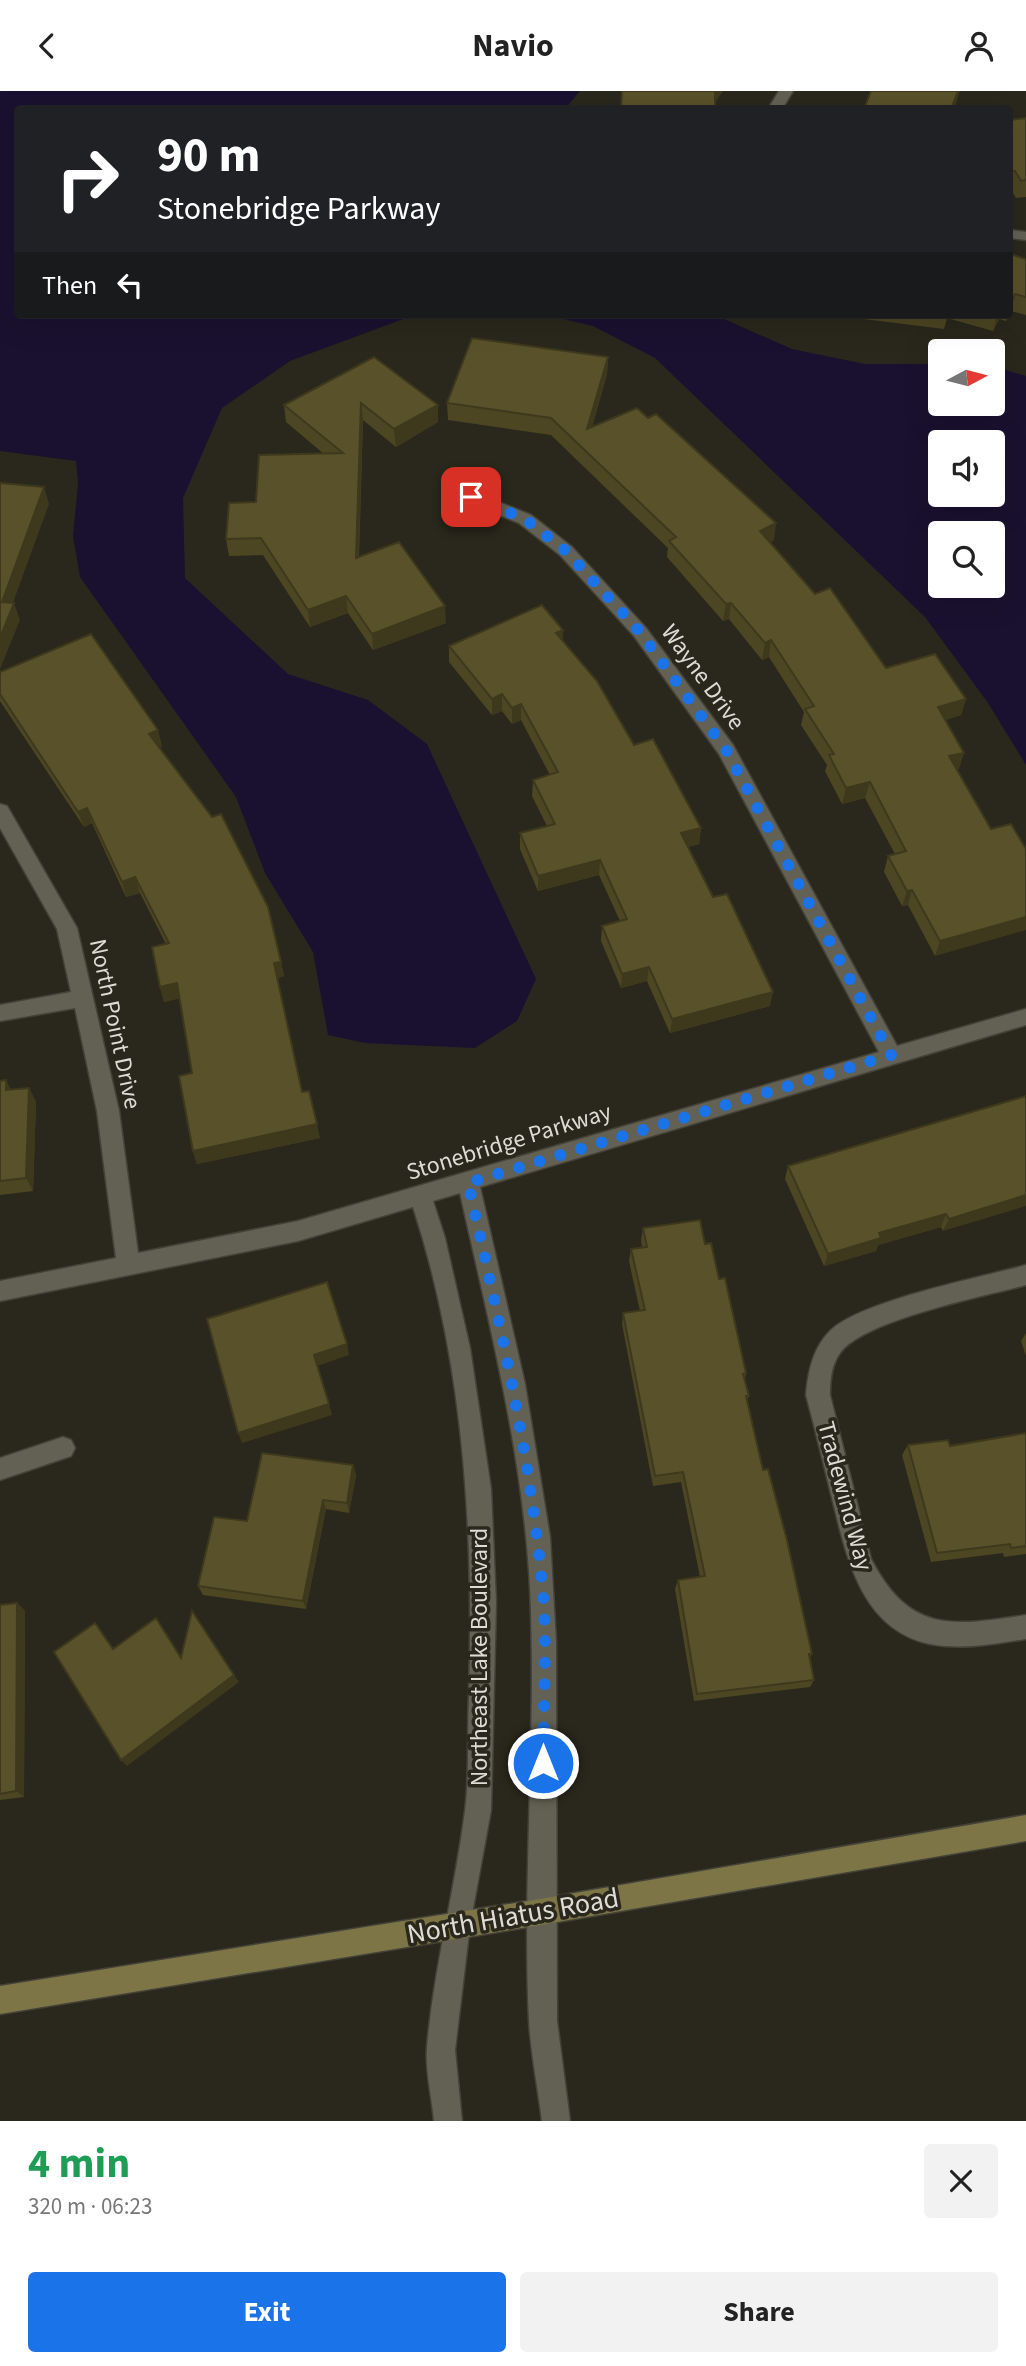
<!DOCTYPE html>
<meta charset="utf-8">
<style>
:root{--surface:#fff;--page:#f2f2f2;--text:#222;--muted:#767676;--accent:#1a73e8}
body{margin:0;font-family:"Source Sans 3",sans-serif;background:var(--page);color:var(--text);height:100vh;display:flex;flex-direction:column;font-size:26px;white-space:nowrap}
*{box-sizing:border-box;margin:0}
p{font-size:23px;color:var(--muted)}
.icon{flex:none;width:38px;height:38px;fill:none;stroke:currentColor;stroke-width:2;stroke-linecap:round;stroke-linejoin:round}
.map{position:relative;height:2030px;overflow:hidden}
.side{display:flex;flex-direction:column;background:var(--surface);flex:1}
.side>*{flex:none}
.guide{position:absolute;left:14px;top:14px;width:999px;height:214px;border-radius:7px;box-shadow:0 7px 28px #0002;background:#202124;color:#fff;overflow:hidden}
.needle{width:46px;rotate:83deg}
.buttons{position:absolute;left:928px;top:248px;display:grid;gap:14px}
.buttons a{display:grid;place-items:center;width:77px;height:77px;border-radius:7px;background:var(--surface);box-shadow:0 7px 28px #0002;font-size:35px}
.pin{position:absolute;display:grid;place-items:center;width:60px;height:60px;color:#fff;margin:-30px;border-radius:14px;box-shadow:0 4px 10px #0006}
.me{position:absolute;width:77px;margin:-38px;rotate:0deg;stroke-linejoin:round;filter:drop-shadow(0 0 5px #0008)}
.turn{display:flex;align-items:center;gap:24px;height:147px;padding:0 28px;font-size:32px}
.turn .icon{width:91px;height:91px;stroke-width:2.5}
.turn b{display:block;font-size:49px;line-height:60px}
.then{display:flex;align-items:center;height:66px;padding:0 28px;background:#0003;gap:14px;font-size:26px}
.round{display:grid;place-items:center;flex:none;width:74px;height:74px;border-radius:7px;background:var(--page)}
.headline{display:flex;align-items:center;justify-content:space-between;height:119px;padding:0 28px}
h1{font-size:42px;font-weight:700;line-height:52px;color:#1e9e55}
.button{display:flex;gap:14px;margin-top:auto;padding:14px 28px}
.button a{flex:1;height:80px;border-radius:7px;background:var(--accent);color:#fff;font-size:28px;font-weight:700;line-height:80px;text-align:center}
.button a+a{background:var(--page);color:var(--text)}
header{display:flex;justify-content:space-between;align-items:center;height:91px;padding:0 28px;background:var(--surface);font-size:32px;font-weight:700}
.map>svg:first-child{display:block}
.water{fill:#1a1130;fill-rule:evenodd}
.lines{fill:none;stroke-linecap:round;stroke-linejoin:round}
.street-casing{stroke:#444238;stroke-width:3}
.secondary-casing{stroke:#444238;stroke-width:3}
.street{fill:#636153;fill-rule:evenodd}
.secondary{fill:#7d7546;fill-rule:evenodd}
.wall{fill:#4d4623}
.shaded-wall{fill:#3e391d}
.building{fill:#595129;stroke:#3e391d;stroke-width:2}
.route{stroke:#1a73e8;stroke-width:12;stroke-dasharray:0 21.6}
.labels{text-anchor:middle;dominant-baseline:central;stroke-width:7;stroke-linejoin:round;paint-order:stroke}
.street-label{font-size:24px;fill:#dedcd5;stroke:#2a281c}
.near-street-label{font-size:28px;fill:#dedcd5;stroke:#2a281c}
</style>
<header><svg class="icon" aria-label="back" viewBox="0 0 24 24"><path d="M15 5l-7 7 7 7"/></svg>Navio<svg class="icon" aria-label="person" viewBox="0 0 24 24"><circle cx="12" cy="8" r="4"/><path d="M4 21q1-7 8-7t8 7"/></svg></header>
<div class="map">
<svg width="1026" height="2030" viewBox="0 0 1026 2030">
<rect width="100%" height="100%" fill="#2a281c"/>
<g class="water">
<path d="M0,0H580L565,18H18V224H414L290,270L222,317L183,407L185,487L288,583L368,609L427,653L536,888L517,930L475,957L365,952L328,944L313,861L265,782L236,706L80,486L73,445L78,392L76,370L0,360Z"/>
<path d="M547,224H715L792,258L865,273H940V313H992V275L1026,285V674L988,612L925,526L655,267L593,235ZM940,352H992V404H940ZM940,443H992V495H940Z"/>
</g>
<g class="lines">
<g class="street-casing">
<g id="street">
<path d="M779,0H793L782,18H768Z"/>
<path d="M1010,139L1026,141V149L1010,147Z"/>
<path d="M471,400L531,424L572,456L646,537L733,654L897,955L1026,918V934L480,1096L525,1293L550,1446L556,1551L557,1930L570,2030H542C538,1997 531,1964 529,1930C522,1786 537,1641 530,1497C523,1363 489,1232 460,1102L433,1110L445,1147L470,1257L491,1398L496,1511L491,1719L470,1834L455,1959L462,2030H434C432,2006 425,1980 427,1956C434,1876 455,1799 465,1720C470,1682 467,1642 469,1604C474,1440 464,1272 413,1116L298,1150L0,1210V1190L116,1167L97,1020L75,917L0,930V914L71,901L57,838L0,737V713L7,715L77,837L119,1020L138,1162L298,1130L879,961L719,663L634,545L560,464L519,432L465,410L463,406Z"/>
<path d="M1026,1174V1194C982,1206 864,1229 840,1262C831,1274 830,1290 830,1304L871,1468C910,1543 952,1535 1026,1524V1548C994,1553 962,1559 930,1553C859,1538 846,1462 831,1403C823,1370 815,1337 806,1304C808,1281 813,1256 831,1239C864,1209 979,1187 1026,1174Z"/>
<path d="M63,1346L71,1349L75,1357L71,1365L0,1389V1367Z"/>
</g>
</g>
<g class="secondary-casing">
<path id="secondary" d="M1026,1724V1750L540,1834L0,1923V1895L540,1808Z"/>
</g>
<use href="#street" class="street"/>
<use href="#secondary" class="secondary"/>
</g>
<g class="wall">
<path d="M1026,27V106L1016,107L1010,97V29Z"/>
<path d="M1010,163L1026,168V224L1011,220L1010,222Z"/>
<path d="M831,224H1009L1006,230L999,228L993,240L947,227L944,238Z"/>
<path d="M374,266L438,331L396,356L363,329L359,466L446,532L373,559L348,522L310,536L263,464L229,465L226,448L256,411L324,363L286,331L284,314Z"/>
<path d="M608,266L607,283L592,336L774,449L770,451L815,503L886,577L966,608L961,624L945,629L959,678H957L991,738L935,865L908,814L902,815L884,781L888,765L895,763L865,707L842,713L825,680L827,674L801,634L804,621L769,566L762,569L729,528L723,530L667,466L668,457L551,344L448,329L447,312Z"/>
<path d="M563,550L634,654L701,737L699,753L688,756L713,806L770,915L670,942L647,890L621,897L601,850L602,835L620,830L599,784L538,800L520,758V742L547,735L532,705L533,689L550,684L521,629L512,633L502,620L492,624L449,571V555Z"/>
<path d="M0,581L162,655L159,657L281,871L284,885L277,887L302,1001L320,1047L197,1073L193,1060L192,982L180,907L164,911L160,896L166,853L140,802L126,806L92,732L84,736L0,610Z"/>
<path d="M0,990L11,999L29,997L36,1011L33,1100L0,1104Z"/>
<path d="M1026,1005L943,1140L941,1136L878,1154L876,1160L824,1175L785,1088L788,1075Z"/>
<path d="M643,1137L705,1153L719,1188L746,1282L745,1288L749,1305L747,1309L763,1379L812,1563L810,1566L814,1589L810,1596L694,1610L675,1498L678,1489L700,1486L681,1391L653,1395L622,1233L623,1222L640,1220L629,1170L631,1158L642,1156L641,1149Z"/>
<path d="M1026,1242V1265L1021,1250Z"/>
<path d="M1026,1342V1463L1004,1466L1003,1462L931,1471L902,1364L908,1354L950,1355Z"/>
<path d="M353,1374L356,1384L349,1422L326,1418L306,1518L203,1504L198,1495L247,1430Z"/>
<path d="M17,1512L25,1520L24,1706L0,1709V1514Z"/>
</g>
<g class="shaded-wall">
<path d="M715,0H723L713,15Z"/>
<path d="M958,0H960L954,18H951Z"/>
<path d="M1015,203L1011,220L1010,222L1011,212Z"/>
<path d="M997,224H1000L993,240Z"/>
<path d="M608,266L607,283L587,355V338Z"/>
<path d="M361,312L363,329L358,484L356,467Z"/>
<path d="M438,314V331L396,356L394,338Z"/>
<path d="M44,396L49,413L7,528L2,511Z"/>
<path d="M776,432L774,449L757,457L760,440Z"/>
<path d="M346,505L348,522L310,536L308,519Z"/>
<path d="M14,512L20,529L0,578V547Z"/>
<path d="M731,512L729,528L723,530L726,513Z"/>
<path d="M445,515L446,532L373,559L372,543Z"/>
<path d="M563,539V555L556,542Z"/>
<path d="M771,549L769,566L762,569L765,552Z"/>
<path d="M502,603V620L492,624V608Z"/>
<path d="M966,608L961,624L933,632L938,616Z"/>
<path d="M521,613V629L512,633V617Z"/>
<path d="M158,639L162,655L154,659L149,643Z"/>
<path d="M964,662L959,678L944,681L949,665Z"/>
<path d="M870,691L865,707L842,713L846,697Z"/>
<path d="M87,717L92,732L84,736L78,721Z"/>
<path d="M701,737L699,753L679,758L681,742Z"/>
<path d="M600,769L599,784L538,800V785Z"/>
<path d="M135,786L140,802L126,806L122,791Z"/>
<path d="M912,799L908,814L902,815L907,800Z"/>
<path d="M1026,826V839L935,865L940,850Z"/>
<path d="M281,871L284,885L277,887L274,872Z"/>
<path d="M649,876L647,890L621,897L622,883Z"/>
<path d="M177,892L181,907L164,911L160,896Z"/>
<path d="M773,901L770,915L670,942L672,928Z"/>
<path d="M6,989L13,1003L6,999Z"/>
<path d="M29,997L36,1011L33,1100L26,1087Z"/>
<path d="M317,1033L320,1047L197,1073L193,1060Z"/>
<path d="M1026,1104V1115L943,1140L949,1128Z"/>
<path d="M946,1123L941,1136L878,1154L876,1160L824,1175L828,1163L879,1142Z"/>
<path d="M347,1253L349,1264L317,1275L314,1264Z"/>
<path d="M329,1313L332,1324L242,1352L238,1342Z"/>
<path d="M353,1374L356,1384L349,1422L347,1412Z"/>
<path d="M323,1409L326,1418L306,1518L303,1510Z"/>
<path d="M17,1512L25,1520L24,1706L16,1700Z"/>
<path d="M234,1584L239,1591L127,1675L121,1669Z"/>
</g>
<g class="building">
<path d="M622,0H715V18H621Z"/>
<path d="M871,0H958L951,18H864Z"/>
<path d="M1026,27V89L1021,90L1015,80H1010V29Z"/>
<path d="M1010,163L1026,168V206L1015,203L1011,212Z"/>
<path d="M472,247L608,266L587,338L637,317L648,327L656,323L776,432L760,440L815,503L830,497L886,577L935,563L966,608L938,616L964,662L949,665L991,738L1011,733L1026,758V826L940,850L912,799L907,800L888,765L906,760L870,691L846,697L829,664L834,663L805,618L814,615L771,549L765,552L731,512L726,513L669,450L676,446L551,327L447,312Z"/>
<path d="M374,266L438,314L394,338L361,312L356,467L399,451L445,515L372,543L346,505L308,519L261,447L226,448L229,412L256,411L259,364L343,362L284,314Z"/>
<path d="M0,392L44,396L2,511L14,512L0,547Z"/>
<path d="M542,514L563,539L556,542L597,590L634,654L653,648L701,737L681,742L713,806L727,803L773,901L672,928L649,876L622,883L602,835L627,828L600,769L538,785L520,742L555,733L533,689L558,681L521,613L512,617L502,603L492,608L449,555Z"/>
<path d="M91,543L158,639L149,643L212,726L221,723L268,816L281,871L274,872L302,1001L309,1000L317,1033L193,1060L179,985L192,982L177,892L160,896L152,856L169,852L135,786L122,791L87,717L78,721L0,603V581Z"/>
<path d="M6,989V999L29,997L26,1087L0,1090V990Z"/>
<path d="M1026,1005V1104L949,1128L946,1123L879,1142L881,1147L828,1163L788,1075Z"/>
<path d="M700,1129L705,1153L711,1152L719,1188L725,1187L746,1282L743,1283L749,1305H746L763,1379L768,1378L787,1449L812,1563H809L814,1589L697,1603L678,1489L705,1485L683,1381L655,1385L623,1222L645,1219L631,1158L647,1156L643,1137Z"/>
<path d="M327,1191L347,1253L314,1264L329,1313L238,1342L207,1228Z"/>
<path d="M1026,1342V1455L1011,1457L1010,1453L937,1462L908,1354L948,1349L950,1355Z"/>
<path d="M262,1362L353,1374L347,1412L323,1409L303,1510L198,1495L214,1426L247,1430Z"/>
<path d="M17,1512L16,1700L0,1703V1514Z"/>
<path d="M192,1520L234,1584L121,1669L54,1561L95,1532L113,1558L156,1527L181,1567Z"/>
</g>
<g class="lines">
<path class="route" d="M471,406L525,428L566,460L640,541L726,659L891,964L468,1092C498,1225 529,1357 542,1492C548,1551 543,1613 543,1672"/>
</g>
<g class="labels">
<g class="street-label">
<text transform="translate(703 586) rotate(54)">Wayne Drive</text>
<text transform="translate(115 933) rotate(78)">North Point Drive</text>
<text transform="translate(509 1051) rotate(-17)">Stonebridge Parkway</text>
<text transform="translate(845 1405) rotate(75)">Tradewind Way</text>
<text transform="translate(479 1566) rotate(-90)">Northeast Lake Boulevard</text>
</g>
<g class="near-street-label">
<text transform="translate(513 1825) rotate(-10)">North Hiatus Road</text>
</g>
</g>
</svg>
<div class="buttons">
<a><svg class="needle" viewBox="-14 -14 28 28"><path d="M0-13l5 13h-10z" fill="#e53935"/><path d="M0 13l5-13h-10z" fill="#767676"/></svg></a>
<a><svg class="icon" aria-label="sound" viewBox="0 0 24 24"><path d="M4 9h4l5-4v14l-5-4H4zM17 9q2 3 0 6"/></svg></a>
<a><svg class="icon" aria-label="search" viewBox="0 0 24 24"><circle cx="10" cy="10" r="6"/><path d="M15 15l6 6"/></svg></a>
</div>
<div class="pin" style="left:471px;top:406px;background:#d93025"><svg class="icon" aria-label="arrive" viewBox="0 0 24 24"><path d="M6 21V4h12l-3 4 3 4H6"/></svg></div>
<svg class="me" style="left:543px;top:1672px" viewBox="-20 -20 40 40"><circle r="17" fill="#1a73e8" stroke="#fff" stroke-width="3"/><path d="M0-11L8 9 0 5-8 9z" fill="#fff"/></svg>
<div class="guide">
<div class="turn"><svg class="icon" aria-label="right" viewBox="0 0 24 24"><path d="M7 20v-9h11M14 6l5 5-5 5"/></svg><div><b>90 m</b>Stonebridge Parkway</div></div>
<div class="then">Then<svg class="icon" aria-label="left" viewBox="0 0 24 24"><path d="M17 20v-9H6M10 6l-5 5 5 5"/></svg></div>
</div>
</div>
<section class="side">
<div class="headline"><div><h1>4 min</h1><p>320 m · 06:23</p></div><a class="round"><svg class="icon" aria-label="close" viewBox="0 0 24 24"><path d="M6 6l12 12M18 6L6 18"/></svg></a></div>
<div class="button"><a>Exit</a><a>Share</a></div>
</section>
